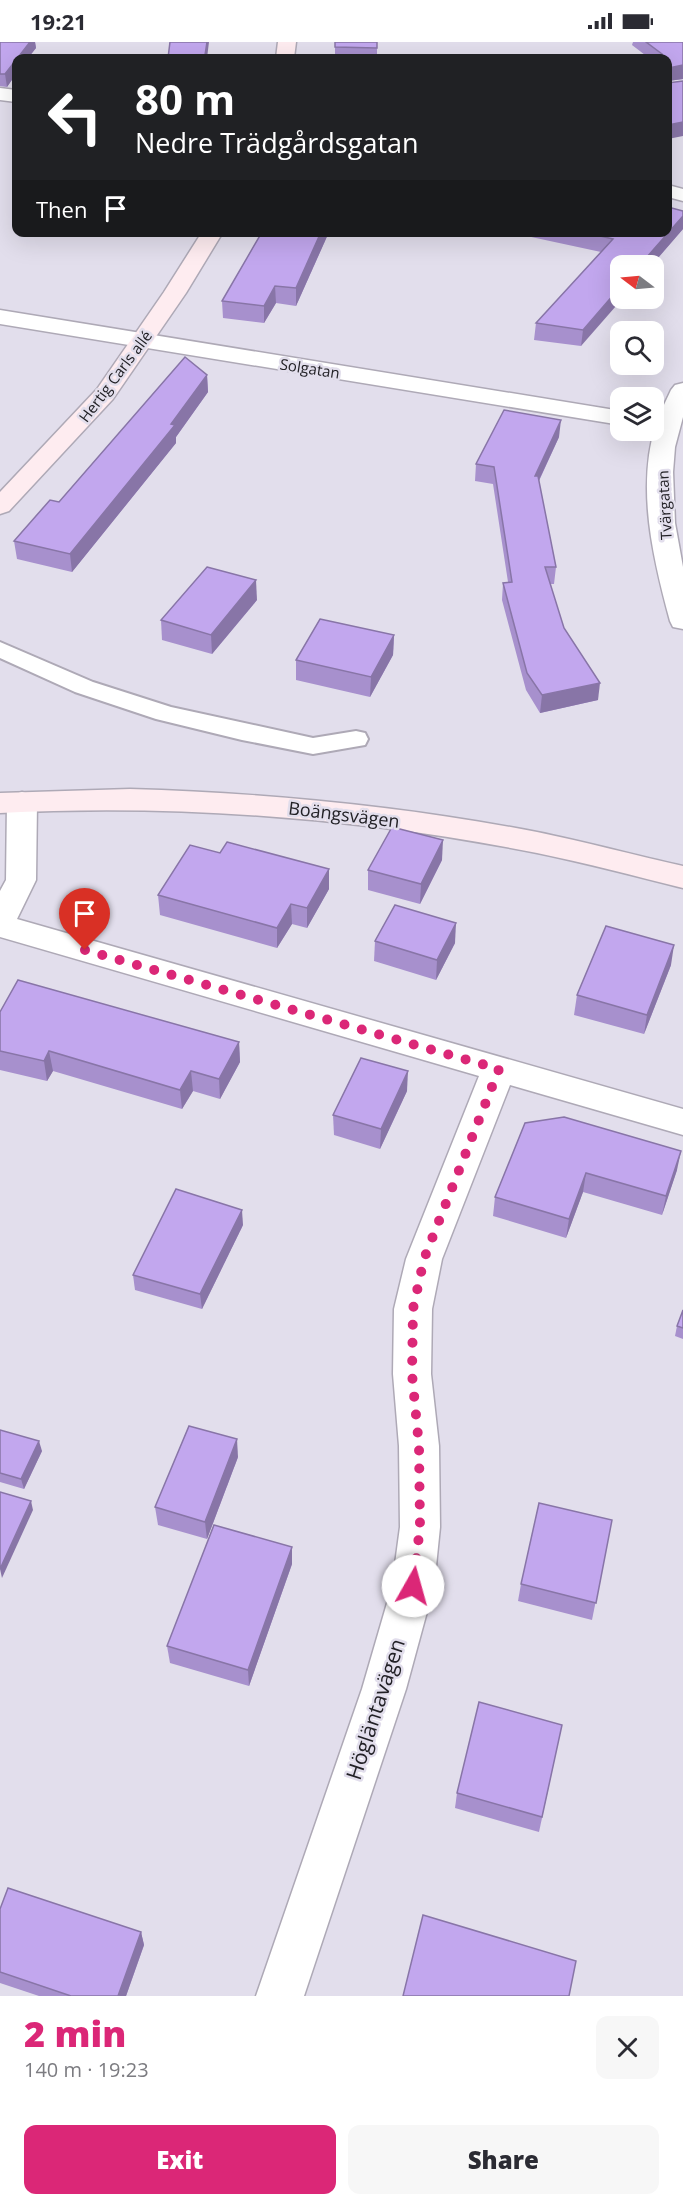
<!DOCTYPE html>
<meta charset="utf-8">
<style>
:root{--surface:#fff;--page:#f7f7f7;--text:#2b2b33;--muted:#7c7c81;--accent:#db2777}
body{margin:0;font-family:"Open Sans",sans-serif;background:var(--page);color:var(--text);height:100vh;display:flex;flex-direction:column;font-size:22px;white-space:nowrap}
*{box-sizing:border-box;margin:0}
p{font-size:20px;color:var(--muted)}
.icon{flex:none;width:33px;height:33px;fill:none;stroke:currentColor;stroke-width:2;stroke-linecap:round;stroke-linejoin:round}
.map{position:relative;height:1954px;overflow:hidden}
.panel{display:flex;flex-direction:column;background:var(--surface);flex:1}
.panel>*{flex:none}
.top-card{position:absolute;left:12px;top:12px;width:660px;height:183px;border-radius:12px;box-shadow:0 6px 24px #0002;background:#202124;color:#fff;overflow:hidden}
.needle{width:39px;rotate:286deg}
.fabs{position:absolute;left:610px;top:213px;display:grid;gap:12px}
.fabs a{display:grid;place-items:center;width:54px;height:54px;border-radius:12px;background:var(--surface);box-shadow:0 6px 24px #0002;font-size:30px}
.pin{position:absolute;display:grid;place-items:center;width:51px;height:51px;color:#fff;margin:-62px -26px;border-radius:50% 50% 50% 0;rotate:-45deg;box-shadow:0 0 6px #0007}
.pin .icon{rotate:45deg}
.me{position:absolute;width:66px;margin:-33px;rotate:7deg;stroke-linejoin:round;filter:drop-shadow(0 0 4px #0008)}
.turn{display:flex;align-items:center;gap:21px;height:126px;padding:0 24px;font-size:27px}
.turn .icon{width:78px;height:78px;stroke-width:2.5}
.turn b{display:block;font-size:42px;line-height:51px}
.then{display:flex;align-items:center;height:57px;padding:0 24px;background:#0003;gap:12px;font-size:22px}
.round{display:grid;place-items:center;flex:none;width:63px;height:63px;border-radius:12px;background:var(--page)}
.overview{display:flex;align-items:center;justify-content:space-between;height:102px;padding:0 24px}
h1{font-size:36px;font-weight:800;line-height:45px;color:var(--accent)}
.button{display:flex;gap:12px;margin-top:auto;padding:12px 24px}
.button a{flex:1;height:69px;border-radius:12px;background:var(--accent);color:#fff;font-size:24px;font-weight:800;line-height:69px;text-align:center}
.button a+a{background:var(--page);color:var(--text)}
.status{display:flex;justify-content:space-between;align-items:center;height:42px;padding:0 30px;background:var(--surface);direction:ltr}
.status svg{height:16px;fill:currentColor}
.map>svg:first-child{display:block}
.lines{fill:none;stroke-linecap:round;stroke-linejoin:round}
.lane-casing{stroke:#aea9b6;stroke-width:4}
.street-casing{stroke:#aea9b6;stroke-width:3}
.secondary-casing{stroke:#aea9b6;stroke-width:3}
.lane{fill:#fff;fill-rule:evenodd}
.street{fill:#fff;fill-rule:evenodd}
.secondary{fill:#feecf0;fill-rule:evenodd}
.wall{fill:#a790cd}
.shaded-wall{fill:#8875a7}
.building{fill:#c2a7ee;stroke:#8875a7;stroke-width:1.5}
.route{stroke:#db2777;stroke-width:10;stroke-dasharray:0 18}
.labels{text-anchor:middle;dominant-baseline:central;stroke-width:5;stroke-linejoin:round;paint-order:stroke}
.far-street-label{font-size:15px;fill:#222126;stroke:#e2deec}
.street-label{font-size:18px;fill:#222126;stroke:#e2deec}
.near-street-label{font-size:21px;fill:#222126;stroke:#e2deec}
</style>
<div class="status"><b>19:21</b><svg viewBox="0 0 49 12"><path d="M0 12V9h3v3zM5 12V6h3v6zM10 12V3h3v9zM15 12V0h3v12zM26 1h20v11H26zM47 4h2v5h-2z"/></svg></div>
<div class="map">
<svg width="683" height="1954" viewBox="0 0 683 1954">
<rect width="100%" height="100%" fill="#e2deec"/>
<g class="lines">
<g class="lane-casing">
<path id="lane" d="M0,600L93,640L171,665L313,696L356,689L365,691L368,697L365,703L313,712L242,698L156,677L75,650L0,616Z"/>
</g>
<g class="street-casing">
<g id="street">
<path d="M0,46L16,48V60L0,58Z"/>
<path d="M668,143L683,147V159L668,155Z"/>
<path d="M0,268L621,369V383L0,282Z"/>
<path d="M683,341V375L675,405L673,430L675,481L683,525V587L673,585L670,579C653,517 636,445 656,382C660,370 666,359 671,348L675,343Z"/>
<path d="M22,750L32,753L37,760L36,838L17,877L683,1067V1093L510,1043L442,1217L432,1267L431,1332L439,1404L440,1485L434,1544L406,1647L304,1954H256L362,1647L392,1544L400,1485L399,1404L393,1332L394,1267L406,1217L479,1034L0,895V849L6,838L7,760L12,753Z"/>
</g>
</g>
<g class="secondary-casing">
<g id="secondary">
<path d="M278,0H296L294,16H276Z"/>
<path d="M202,190H223L186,251L113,357L9,469L0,472V450L97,347L164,250Z"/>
<path d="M130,747C267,751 402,764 537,790C586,800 634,813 683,824V846C635,834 586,821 537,811C360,776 181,762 0,771V751Z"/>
</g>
</g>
<use href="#lane" class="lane"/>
<use href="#street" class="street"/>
<use href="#secondary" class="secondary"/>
</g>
<g class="wall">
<path d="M0,0H35L36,6L28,16H16V32L7,45L0,44Z"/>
<rect x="335" y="0" width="42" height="16"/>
<path d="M633,0H683V37L668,39V16H649L632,3Z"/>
<path d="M683,187L651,224H621L581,304L534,298L536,281L601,210L508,190H668Z"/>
<path d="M262,190H329L296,264L276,261L264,281L223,276L222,259Z"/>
<path d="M207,333L208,350L176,395V401L72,530L17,517L14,499Z"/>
<path d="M559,395L539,439L556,525L554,542H550L564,586L598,658L540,671L526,648L502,558L503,541L508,540L493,442L475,439L476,422Z"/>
<path d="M257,558L212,612L162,598L161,578Z"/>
<path d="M394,593L393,613L370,655L296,638V618Z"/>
<path d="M442,818L420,862L368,848V828Z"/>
<path d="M329,847L307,886L292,882L277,906L160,873L158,853Z"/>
<path d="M375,899L455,901L436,938L374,919Z"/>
<path d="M671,923L644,992L574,973L577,953Z"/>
<path d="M0,970L239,1000L240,1020L220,1057L193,1049L182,1067L53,1029L47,1039L0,1028Z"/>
<path d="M407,1049L380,1107L334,1093L333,1073Z"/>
<path d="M525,1081L677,1128L662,1173L583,1150L566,1196L493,1174L495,1155Z"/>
<path d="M243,1183L202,1267L135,1248L133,1233Z"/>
<path d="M683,1268V1297L675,1294L677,1284Z"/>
<path d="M0,1388L42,1409L24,1447L0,1440Z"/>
<path d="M238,1415L207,1497L158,1483L155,1465Z"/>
<path d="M612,1478L592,1578L518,1559L521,1542Z"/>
<path d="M292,1505V1522L249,1644L170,1621L167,1604Z"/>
<path d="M562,1683L539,1790L455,1766L457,1751Z"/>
<path d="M0,1867L141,1890L144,1903L126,1954H39L0,1941Z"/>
</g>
<g class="shaded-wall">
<path d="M30,0H35L36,6L28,16H17Z"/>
<path d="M207,0H209L207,16H203Z"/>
<path d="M16,17V32L7,45L5,32Z"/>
<path d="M683,23V37L668,39V26Z"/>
<path d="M683,80V94L668,97V83Z"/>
<path d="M683,174V187L651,224H639Z"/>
<path d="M321,190H329L296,264V246Z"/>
<path d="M275,244L276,261L264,281V264Z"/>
<path d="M621,244V256H623L581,304L583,288Z"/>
<path d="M207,333L208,350L176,395V401L72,530L70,512L171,382Z"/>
<path d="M561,378L559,395L533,451L535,434Z"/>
<path d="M256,538L257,558L212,612L211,593Z"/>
<path d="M394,593L393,613L370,655L371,635Z"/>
<path d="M600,641L598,658L540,671L542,653Z"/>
<path d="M443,798L442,818L420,862L421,842Z"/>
<path d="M329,827V847L307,886V866Z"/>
<path d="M291,862L292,882L277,906V886Z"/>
<path d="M456,881L455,901L436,938L437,918Z"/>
<path d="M674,903L671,923L644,992L647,973Z"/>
<path d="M239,1000L240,1020L220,1057L219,1037Z"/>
<path d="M49,1009L53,1029L47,1039L44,1019Z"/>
<path d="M191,1029L193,1049L182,1067L180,1048Z"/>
<path d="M408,1029L407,1049L380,1107L381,1087Z"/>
<path d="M681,1109L677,1128L662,1173L666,1154Z"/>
<path d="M586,1131L583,1150L566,1196L569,1177Z"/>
<path d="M242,1168L243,1183L202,1267L200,1252Z"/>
<path d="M237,1397L238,1415L207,1497L205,1480Z"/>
<path d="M39,1399L42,1409L24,1447L21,1437Z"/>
<path d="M31,1459L33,1468L2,1536L0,1527Z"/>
<path d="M292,1505V1522L249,1644L248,1628Z"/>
<path d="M141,1890L144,1903L126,1954H118Z"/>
</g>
<g class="building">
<path d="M0,0H30L5,32H0Z"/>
<path d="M170,0H207L205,13L203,16H168Z"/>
<path d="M335,0H377V6L335,5Z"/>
<path d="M646,0H683V23L668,26V41L683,39V80L668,83V16H657L662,12Z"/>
<path d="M668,165L683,169V174L639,224H621V244L583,288L536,281L613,197L583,190H668Z"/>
<path d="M262,190H321L296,246L275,244L264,264L222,259Z"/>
<path d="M185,315L207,333L171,382L175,383L70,512L14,499L50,458L59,460Z"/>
<path d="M504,368L561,378L535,434H538L556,525H545L564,586L600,641L542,653L527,631L503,541L512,540L494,425L476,422Z"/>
<path d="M207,525L256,538L211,593L161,578Z"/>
<path d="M320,577L394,593L371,635L296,618Z"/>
<path d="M392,785L443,798L421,842L368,828Z"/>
<path d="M227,800L329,827L307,866L291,862L277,886L158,853L190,803L220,811Z"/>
<path d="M395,863L456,881L437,918L375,899Z"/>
<path d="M606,884L674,903L647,973L577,953Z"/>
<path d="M18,938L239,1000L219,1037L191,1029L180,1048L49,1009L44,1019L0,1009V970Z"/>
<path d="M361,1016L408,1029L381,1087L333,1073Z"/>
<path d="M564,1075L681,1109L666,1154L586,1131L569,1177L495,1155L525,1081Z"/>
<path d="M176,1147L242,1168L200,1252L133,1233Z"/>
<path d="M683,1268V1286L677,1284Z"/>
<path d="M189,1384L237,1397L205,1480L155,1465Z"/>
<path d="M0,1388L39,1399L21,1437L0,1431Z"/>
<path d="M0,1450L31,1459L0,1527Z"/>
<path d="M539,1461L612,1478L596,1561L521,1542Z"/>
<path d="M214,1483L292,1505L248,1628L167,1604Z"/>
<path d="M479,1660L562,1683L542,1775L457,1751Z"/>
<path d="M8,1846L141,1890L118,1954H71L0,1930V1867Z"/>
<path d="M423,1873L576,1919L569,1954H403Z"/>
</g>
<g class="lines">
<path class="route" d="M85,908L499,1027L424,1217L413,1267L412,1332L419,1404L420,1485L413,1544"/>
</g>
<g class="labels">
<g class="far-street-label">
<text transform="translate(310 326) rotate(9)">Solgatan</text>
<text transform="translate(115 334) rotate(-53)">Hertig Carls allé</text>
<text transform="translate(664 463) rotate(-93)">Tvärgatan</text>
</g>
<g class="street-label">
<text transform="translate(344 772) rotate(7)">Boängsvägen</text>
</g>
<g class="near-street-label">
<text transform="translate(375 1667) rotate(-72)">Högläntavägen</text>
</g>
</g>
</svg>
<div class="fabs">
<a><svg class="needle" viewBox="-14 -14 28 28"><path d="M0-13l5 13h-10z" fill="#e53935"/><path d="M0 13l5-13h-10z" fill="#7c7c81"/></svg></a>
<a><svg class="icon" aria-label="search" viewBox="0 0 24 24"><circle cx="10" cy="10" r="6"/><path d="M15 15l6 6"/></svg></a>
<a><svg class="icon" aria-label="layers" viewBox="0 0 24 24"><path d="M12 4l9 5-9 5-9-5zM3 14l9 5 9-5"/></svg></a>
</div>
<div class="pin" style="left:85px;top:908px;background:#d93025"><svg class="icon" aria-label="arrive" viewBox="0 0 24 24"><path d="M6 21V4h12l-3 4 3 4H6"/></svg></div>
<svg class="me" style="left:413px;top:1544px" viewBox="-20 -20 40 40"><circle r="19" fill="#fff"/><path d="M0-13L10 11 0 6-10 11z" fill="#db2777"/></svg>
<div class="top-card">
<div class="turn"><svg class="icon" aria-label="left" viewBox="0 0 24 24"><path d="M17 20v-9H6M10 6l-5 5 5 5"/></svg><div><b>80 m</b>Nedre Trädgårdsgatan</div></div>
<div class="then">Then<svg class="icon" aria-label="arrive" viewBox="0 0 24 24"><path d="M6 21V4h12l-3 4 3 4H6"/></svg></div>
</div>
</div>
<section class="panel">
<div class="overview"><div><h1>2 min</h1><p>140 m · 19:23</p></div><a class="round"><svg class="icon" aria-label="close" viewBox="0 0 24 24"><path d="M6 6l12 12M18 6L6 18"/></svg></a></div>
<div class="button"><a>Exit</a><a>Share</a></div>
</section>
